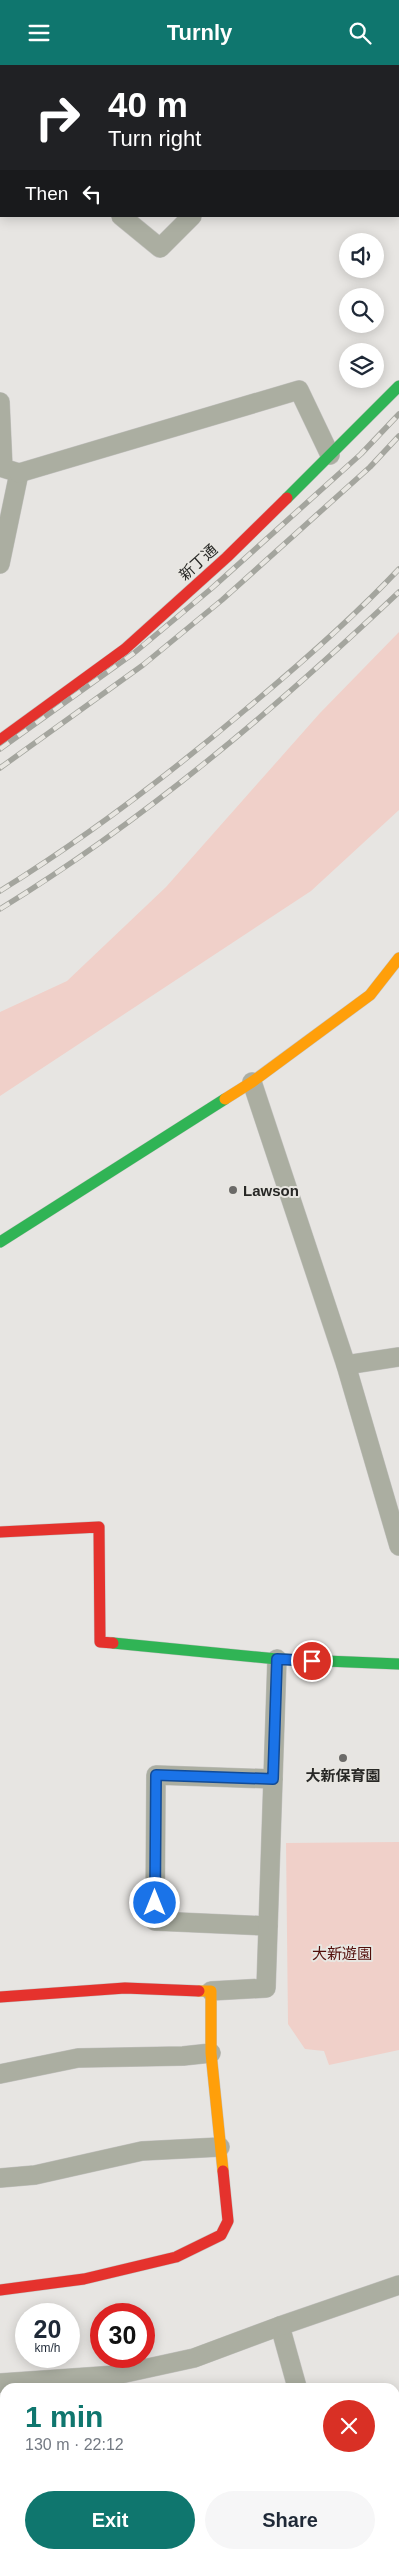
<!DOCTYPE html>
<meta charset="utf-8">
<style>
:root{--surface:#fff;--page:#f6f6f7;--text:#1f2937;--muted:#747a83;--accent:#0f766e}
body{margin:0;font-family:Helvetica,"Noto Sans JP",sans-serif;background:var(--page);color:var(--text);height:100vh;display:flex;flex-direction:column;font-size:19px;white-space:nowrap}
*{box-sizing:border-box;margin:0}
p{font-size:16px;color:var(--muted)}
.icon{flex:none;width:28px;height:28px;fill:none;stroke:currentColor;stroke-width:2;stroke-linecap:round;stroke-linejoin:round}
.map{position:relative;flex:1;overflow:hidden}
.drawer{position:absolute;left:0px;top:2318px;width:400px;height:176px;display:flex;flex-direction:column;background:var(--surface);border-radius:15px 15px 0 0;box-shadow:0 2px 12px #0003}
.drawer>*{flex:none}
.banner{position:absolute;left:0px;top:0px;width:400px;height:152px;box-shadow:0 2px 12px #0003;background:#202124;color:#fff;overflow:hidden}
.buttons{position:absolute;left:339px;top:168px;display:grid;gap:10px}
.buttons a{display:grid;place-items:center;width:45px;height:45px;border-radius:50%;background:var(--surface);box-shadow:0 2px 12px #0003;font-size:25px}
.speed{position:absolute;left:15px;top:2238px;display:flex;gap:10px;font-size:25px;font-weight:700;text-align:center}
.speed>*{display:grid;place-content:center;width:65px;height:65px;border-radius:50%;background:var(--surface);box-shadow:0 2px 12px #0003;line-height:1}
.speed small{font-size:12px;font-weight:400}
.speed .limit{border:8px solid #d22;background:#fff;color:#111}
.pin{position:absolute;display:grid;place-items:center;width:42px;height:42px;color:#fff;margin:-21px;border:2px solid #fff;border-radius:50%;box-shadow:0 1px 5px #0007}
.me{position:absolute;width:55px;margin:-28px;rotate:0deg;stroke-linejoin:round;filter:drop-shadow(0 0 4px #0008)}
.turn{display:flex;align-items:center;gap:18px;height:105px;padding:0 25px;font-size:22px}
.turn .icon{width:65px;height:65px;stroke-width:2.5}
.turn b{display:block;font-size:35px;line-height:42px}
.then{display:flex;align-items:center;height:48px;padding:0 25px;background:#0003;gap:10px;font-size:19px}
.round{display:grid;place-items:center;flex:none;width:52px;height:52px;border-radius:26px;background:var(--page)}
.head{display:flex;align-items:center;justify-content:space-between;height:85px;padding:0 25px}
h1{font-size:30px;font-weight:700;line-height:38px;color:var(--accent)}
.action{display:flex;gap:10px;margin-top:auto;padding:10px 25px}
.action a{flex:1;height:58px;border-radius:30px;background:var(--accent);color:#fff;font-size:20px;font-weight:700;line-height:58px;text-align:center}
.action a+a{background:var(--page);color:var(--text)}
header{display:flex;justify-content:space-between;align-items:center;height:65px;padding:0 25px;background:var(--accent);color:#fff;font-size:22px;font-weight:700}
.map>svg:first-child{display:block}
.green{fill:#f0d0c9}
.lines{fill:none;stroke-linecap:round;stroke-linejoin:round}
.street-casing{stroke:#c4c3c1;stroke-width:20}
.fast-casing{stroke:#c4c3c1;stroke-width:12}
.slow-casing{stroke:#c4c3c1;stroke-width:12}
.jam-casing{stroke:#c4c3c1;stroke-width:12}
.street{stroke:#abaea1;stroke-width:19}
.fast{stroke:#30b455;stroke-width:11}
.slow{stroke:#ff9f0a;stroke-width:11}
.jam{stroke:#e5322d;stroke-width:11}
.rail-casing{stroke:#a4a59e;stroke-width:5.5}
.rail{stroke:#e8e6e1;stroke-width:4;stroke-dasharray:11;stroke-linecap:butt}
.route-casing{stroke:#114b97;stroke-width:12}
.route{stroke:#1a73e8;stroke-width:9}
.poi-dot{fill:#6b6a68;stroke:#e8e6e1;stroke-width:2}
.labels{text-anchor:middle;dominant-baseline:central;stroke-width:4;stroke-linejoin:round;paint-order:stroke}
.street-label{font-size:15px;fill:#282826;stroke:#e8e6e1}
.poi-label{font-size:15px;font-weight:bold;fill:#282826;stroke:#e8e6e1;text-anchor:start}
.park-label{font-size:15px;fill:#520f0b;stroke:#e8e6e1}
</style>
<header><svg class="icon" aria-label="menu" viewBox="0 0 24 24"><path d="M4 6h16M4 12h16M4 18h16"/></svg>Turnly<svg class="icon" aria-label="search" viewBox="0 0 24 24"><circle cx="10" cy="10" r="6"/><path d="M15 15l6 6"/></svg></header>
<div class="map">
<svg width="399" height="2493" viewBox="0 0 399 2493">
<rect width="100%" height="100%" fill="#e7e5e2"/>
<g class="green">
<path d="M399,567V745L311,826L0,1031V947L67,916L166,822L320,648Z"/>
<path d="M399,1777V1985L329,2000L324,1986L305,1984L288,1959L286,1778Z"/>
</g>
<g class="lines">
<g class="street-casing">
<g id="street">
<path d="M326,1L327,0"/>
<path d="M0,51L1,52"/>
<path d="M399,73V72"/>
<path d="M121,151L160,183L192,151"/>
<path d="M0,337L3,403L19,408L0,499"/>
<path d="M19,408L299,325L330,390"/>
<path d="M252,1017L346,1300L399,1481"/>
<path d="M346,1300L399,1292"/>
<path d="M268,1861L155,1856L156,1710L273,1714"/>
<path d="M211,1926L266,1923L277,1594"/>
<path d="M0,2009L78,1993L183,1991L211,1988"/>
<path d="M0,2113L35,2110L142,2086L220,2082"/>
<path d="M280,2261L297,2322"/>
<path d="M0,2318L116,2310L194,2293L280,2261L399,2220"/>
<path d="M118,2489V2493"/>
<path d="M344,2489L345,2493"/>
</g>
</g>
<g class="fast-casing">
<g id="fast">
<path d="M287,433L399,321"/>
<path d="M0,1177L225,1034"/>
<path d="M113,1578L277,1594L399,1599"/>
</g>
</g>
<g class="slow-casing">
<g id="slow">
<path d="M225,1034L252,1017L370,930L399,893"/>
<path d="M199,1926H211V1988L223,2106"/>
</g>
</g>
<g class="jam-casing">
<g id="jam">
<path d="M0,675L125,584L227,492L287,433"/>
<path d="M0,1467L99,1462L100,1577L113,1578"/>
<path d="M0,1932L125,1923L199,1926"/>
<path d="M0,2225L84,2214L176,2192L221,2170L228,2156L223,2106"/>
</g>
</g>
<use href="#street" class="street"/>
<use href="#fast" class="fast"/>
<use href="#slow" class="slow"/>
<use href="#jam" class="jam"/>
<g class="rail-casing">
<g id="rail">
<path d="M0,684L134,588L212,523L361,389L399,349"/>
<path d="M0,703L143,600L222,535L370,402L399,371"/>
<path d="M0,826C87,772 167,711 245,645C298,601 351,555 399,504"/>
<path d="M0,844C145,755 276,643 399,527"/>
</g>
</g>
<use href="#rail" class="rail"/>
</g>
<g class="lines">
<g class="route-casing">
<path id="route" d="M155,1838L156,1710L273,1714L277,1594L312,1596"/>
</g>
<use href="#route" class="route"/>
</g>
<g class="poi-dot">
<circle cx="233" cy="1125" r="5"/>
<circle cx="343" cy="1693" r="5"/>
</g>
<g class="labels">
<g class="street-label">
<text transform="translate(198 497) rotate(-42)">新丁通</text>
</g>
<g class="poi-label">
<text x="243" y="1125">Lawson</text>
<text x="343" y="1710" text-anchor="middle">大新保育園</text>
</g>
<g class="park-label">
<text x="342" y="1888">大新遊園</text>
</g>
</g>
</svg>
<div class="buttons">
<a><svg class="icon" aria-label="sound" viewBox="0 0 24 24"><path d="M4 9h4l5-4v14l-5-4H4zM17 9q2 3 0 6"/></svg></a>
<a><svg class="icon" aria-label="search" viewBox="0 0 24 24"><circle cx="10" cy="10" r="6"/><path d="M15 15l6 6"/></svg></a>
<a><svg class="icon" aria-label="layers" viewBox="0 0 24 24"><path d="M12 4l9 5-9 5-9-5zM3 14l9 5 9-5"/></svg></a>
</div>
<div class="speed"><div>20<small>km/h</small></div><div class="limit">30</div></div>
<div class="pin" style="left:312px;top:1596px;background:#d93025"><svg class="icon" aria-label="arrive" viewBox="0 0 24 24"><path d="M6 21V4h12l-3 4 3 4H6"/></svg></div>
<svg class="me" style="left:155px;top:1838px" viewBox="-20 -20 40 40"><circle r="17" fill="#1a73e8" stroke="#fff" stroke-width="3"/><path d="M0-11L8 9 0 5-8 9z" fill="#fff"/></svg>
<div class="banner">
<div class="turn"><svg class="icon" aria-label="right" viewBox="0 0 24 24"><path d="M7 20v-9h11M14 6l5 5-5 5"/></svg><div><b>40 m</b>Turn right</div></div>
<div class="then">Then<svg class="icon" aria-label="left" viewBox="0 0 24 24"><path d="M17 20v-9H6M10 6l-5 5 5 5"/></svg></div>
</div>
<section class="drawer">
<div class="head"><div><h1>1 min</h1><p>130 m · 22:12</p></div><a class="round" style="background:#d93025;color:#fff"><svg class="icon" aria-label="close" viewBox="0 0 24 24"><path d="M6 6l12 12M18 6L6 18"/></svg></a></div>
<div class="action"><a>Exit</a><a>Share</a></div>
</section>
</div>
